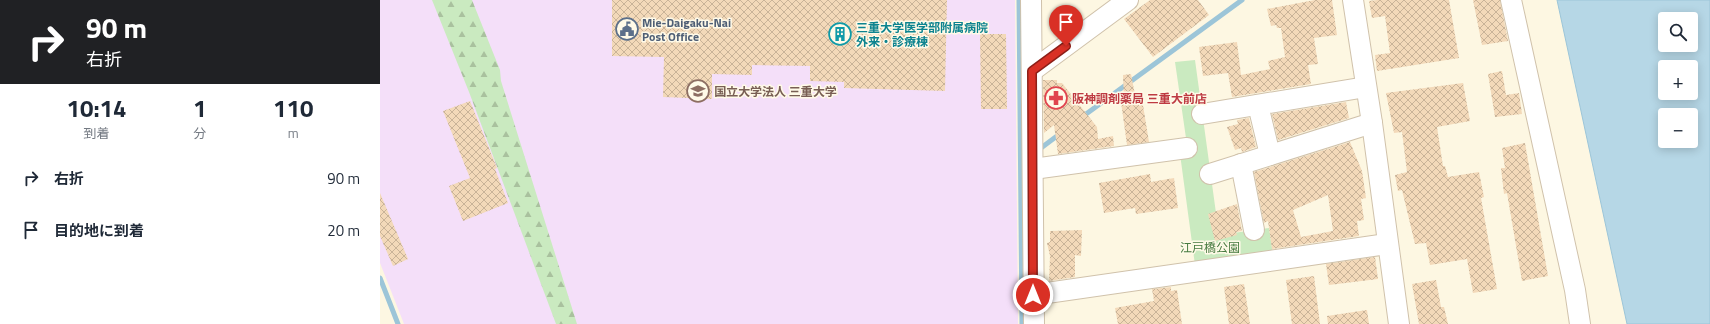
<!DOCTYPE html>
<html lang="ja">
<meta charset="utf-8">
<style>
:root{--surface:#fff;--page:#f6f6f7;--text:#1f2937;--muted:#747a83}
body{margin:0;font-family:"Titillium Web","Noto Sans JP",sans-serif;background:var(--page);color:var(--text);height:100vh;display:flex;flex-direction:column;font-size:15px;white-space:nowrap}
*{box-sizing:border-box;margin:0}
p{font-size:13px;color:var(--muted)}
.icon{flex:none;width:22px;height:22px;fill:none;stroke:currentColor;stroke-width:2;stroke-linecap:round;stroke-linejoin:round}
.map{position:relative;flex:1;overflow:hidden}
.drawer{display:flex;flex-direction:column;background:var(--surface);width:380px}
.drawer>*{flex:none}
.top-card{background:#202124;color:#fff;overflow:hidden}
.fabs{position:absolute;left:1278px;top:12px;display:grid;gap:8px}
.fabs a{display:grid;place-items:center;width:40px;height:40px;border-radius:4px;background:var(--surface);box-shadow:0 2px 10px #0003;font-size:20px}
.pin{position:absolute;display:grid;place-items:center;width:34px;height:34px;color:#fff;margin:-41px -17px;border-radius:50% 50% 50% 0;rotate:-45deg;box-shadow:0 0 4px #0007}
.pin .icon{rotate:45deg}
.me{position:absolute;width:44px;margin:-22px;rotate:0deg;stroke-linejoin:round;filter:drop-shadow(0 0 3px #0008)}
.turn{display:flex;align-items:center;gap:14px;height:84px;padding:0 20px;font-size:18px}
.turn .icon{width:52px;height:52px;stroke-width:2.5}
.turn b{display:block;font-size:28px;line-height:34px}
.eta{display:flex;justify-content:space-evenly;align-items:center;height:68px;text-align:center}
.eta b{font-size:24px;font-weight:700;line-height:28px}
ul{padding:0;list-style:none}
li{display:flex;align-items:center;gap:12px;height:52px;padding:0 20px}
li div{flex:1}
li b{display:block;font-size:15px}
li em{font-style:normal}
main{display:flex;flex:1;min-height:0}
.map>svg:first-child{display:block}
.education{fill:#f4dff9}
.forest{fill:url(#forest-firs)}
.green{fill:#caeac0}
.water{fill:#b6d7e6;stroke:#9cc5d8;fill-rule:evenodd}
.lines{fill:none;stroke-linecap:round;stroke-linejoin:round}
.stream{stroke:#9cc5d8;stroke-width:5}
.building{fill:url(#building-cross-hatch);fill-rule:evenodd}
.minor-casing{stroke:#d0c2ab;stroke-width:22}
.minor{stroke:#fff;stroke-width:20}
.route-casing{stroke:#8d1f18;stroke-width:10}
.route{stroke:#d93025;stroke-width:7}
.labels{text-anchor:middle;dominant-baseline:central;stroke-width:3;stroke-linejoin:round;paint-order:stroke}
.service-label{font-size:12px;font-weight:bold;fill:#4e5e75;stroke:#fffae8;text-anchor:start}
.culture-label{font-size:12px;font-weight:bold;fill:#0d838f;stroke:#fffae8;text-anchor:start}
.education-label{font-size:12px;font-weight:bold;fill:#785e54;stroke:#fffae8;text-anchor:start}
.health-label{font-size:12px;font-weight:bold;fill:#be3a42;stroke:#fffae8;text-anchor:start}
.park-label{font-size:12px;fill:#477b40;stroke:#fffae8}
</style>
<main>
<section class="drawer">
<div class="top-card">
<div class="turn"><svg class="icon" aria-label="right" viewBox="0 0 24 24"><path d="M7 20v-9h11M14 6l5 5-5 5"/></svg><div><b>90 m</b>右折</div></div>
</div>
<div class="eta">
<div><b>10:14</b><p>到着</p></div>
<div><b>1</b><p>分</p></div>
<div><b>110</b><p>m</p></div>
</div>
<ul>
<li><svg class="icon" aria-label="right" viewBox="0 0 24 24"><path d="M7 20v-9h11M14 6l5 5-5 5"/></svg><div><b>右折</b></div><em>90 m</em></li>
<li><svg class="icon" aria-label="arrive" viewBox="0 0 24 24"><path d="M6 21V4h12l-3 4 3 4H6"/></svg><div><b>目的地に到着</b></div><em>20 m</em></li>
</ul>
</section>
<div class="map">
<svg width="1330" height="324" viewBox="0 0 1330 324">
<defs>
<pattern id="forest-firs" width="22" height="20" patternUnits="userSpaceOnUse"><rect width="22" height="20" fill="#caeac0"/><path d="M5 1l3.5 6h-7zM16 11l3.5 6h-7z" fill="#a9c19e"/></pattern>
<pattern id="building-cross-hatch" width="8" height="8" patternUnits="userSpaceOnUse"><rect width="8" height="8" fill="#f3d9b9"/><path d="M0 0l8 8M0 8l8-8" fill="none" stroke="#c9b398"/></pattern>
</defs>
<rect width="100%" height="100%" fill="#fdf7e2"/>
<path class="education" d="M0,0H635L638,324H24L0,263Z"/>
<path class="forest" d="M52,0H92L120,70L121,81L197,324H176L89,92Z"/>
<path class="green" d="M815,60L839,235L889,228L893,254L815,265L800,154L808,152L795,62Z"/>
<path class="water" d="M1177,0H1330V324H1247ZM1285,19H1311V45H1285ZM1285,67H1311V93H1285ZM1285,115H1311V141H1285Z"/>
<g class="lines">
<g class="stream">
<path d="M639,0L642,324"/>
<path d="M702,117L862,0"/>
<path d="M661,148L681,133"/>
<path d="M0,278L18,324"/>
</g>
</g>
<g class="building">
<path d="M232,0H567L565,91L464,88V82L430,81V66L372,65V75L332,74V99L283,97L284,57L232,56Z"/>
<path d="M770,0H818L829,15L773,57L744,19Z"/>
<path d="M935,0H952L957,35L934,38L938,64L928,65L931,84L852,97L848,73L823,76L819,47L857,42L861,75L890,69L888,61L905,57L901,28H897L896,25L891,26L887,9Z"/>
<path d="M997,0H1069L1079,58L997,71L995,55L1010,53L1005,16L992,18L989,1Z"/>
<path d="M1093,0H1120L1128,41L1102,45Z"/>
<path d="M600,34H626L627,109H601Z"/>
<path d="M1122,71L1126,95L1139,93L1142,114L1115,117L1108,74Z"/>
<path d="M751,74L756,100L762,99L769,142L747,145L741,102H744L743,75Z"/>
<path d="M663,80H677V83H682L717,127L718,139L733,136L734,146L678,154L674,125L664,133Z"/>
<path d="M1083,83L1090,121L1057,127L1063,166H1065L1068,177L1099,172L1104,197L1101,198L1117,289L1093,293L1087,259L1050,265L1046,243L1035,244L1022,190L1018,191L1015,175L1027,172L1022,132L1014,133L1006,93Z"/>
<path d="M90,101L117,168L115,169L128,203L83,221L69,186L90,178L63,111Z"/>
<path d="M966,102L969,118L898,140L892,114Z"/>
<path d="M869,118L876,147L862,152L861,148L855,150L847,127L858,124L857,120Z"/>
<path d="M970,142L982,171L986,198L981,199L984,220L977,221L979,236L892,249L888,221L884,223L874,172ZM948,195L953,231L921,237L913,210Z"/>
<path d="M1145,143L1168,276L1142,281L1127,193L1124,194L1121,168H1125L1122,148Z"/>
<path d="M770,174L771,182L794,178L798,208L756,214L755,208L724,213L719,183Z"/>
<path d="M0,193L28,259L13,266L0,236Z"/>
<path d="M857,204L862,231L856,232L857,235L835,241L828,214Z"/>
<path d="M702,230L701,256L695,255V277L669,281L670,256L667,243L670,242V231Z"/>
<path d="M995,257L998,279L949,285L946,264Z"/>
<path d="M934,276L940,324H912L906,280Z"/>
<path d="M1056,280L1061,307H1064L1068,324H1039L1032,284Z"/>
<path d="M864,284L870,324H849L844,287Z"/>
<path d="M791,287V291L797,290L802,324H738L735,308L774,301L772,289Z"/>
<path d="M987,310L989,324H948L947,316Z"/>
</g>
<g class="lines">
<g class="minor-casing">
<g id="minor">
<path d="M651,0L654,324"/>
<path d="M973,0L992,123L1019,324"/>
<path d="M1131,0L1195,290L1200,324"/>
<path d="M652,71L748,0"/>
<path d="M878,105L890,155"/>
<path d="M822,114L986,87"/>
<path d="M861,164L874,230"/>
<path d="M653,169L807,148"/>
<path d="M830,174L992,123"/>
<path d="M653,295L1007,244"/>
</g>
</g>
<use href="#minor" class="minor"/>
</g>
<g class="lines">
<g class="route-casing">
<path id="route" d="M653,295L652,71L686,46"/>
</g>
<use href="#route" class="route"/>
</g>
<defs>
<g id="civic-ring" transform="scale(1.15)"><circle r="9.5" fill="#fffae8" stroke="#5c6f8a" stroke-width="1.5"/><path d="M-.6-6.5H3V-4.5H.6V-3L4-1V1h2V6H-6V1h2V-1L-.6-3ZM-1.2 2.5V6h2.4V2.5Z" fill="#5c6f8a"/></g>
<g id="building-ring" transform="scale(1.15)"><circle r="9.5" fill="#fffae8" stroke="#0f9aa8" stroke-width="1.5"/><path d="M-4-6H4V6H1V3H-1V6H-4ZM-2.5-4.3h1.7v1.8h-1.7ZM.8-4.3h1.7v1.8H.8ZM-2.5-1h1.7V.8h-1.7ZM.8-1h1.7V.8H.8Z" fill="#0f9aa8"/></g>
<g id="university-ring" transform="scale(1.15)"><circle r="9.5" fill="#fffae8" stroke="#8d6e63" stroke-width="1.5"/><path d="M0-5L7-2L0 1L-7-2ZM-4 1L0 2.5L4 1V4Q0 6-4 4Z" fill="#8d6e63"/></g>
<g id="pharmacy-ring" transform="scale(1.15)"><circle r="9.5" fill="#fffae8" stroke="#e0444e" stroke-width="1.5"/><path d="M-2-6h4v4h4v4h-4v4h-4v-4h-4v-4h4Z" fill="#e0444e"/></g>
</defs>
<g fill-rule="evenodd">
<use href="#civic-ring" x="247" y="29"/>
<use href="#building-ring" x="460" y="34"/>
<use href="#university-ring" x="318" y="91"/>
<use href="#pharmacy-ring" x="676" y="98"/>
</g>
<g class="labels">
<g class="service-label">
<text x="262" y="22">Mie-Daigaku-Nai<tspan x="262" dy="14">Post Office</tspan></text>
</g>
<g class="culture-label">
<text x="476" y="27">三重大学医学部附属病院<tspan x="476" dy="14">外来・診療棟</tspan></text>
</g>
<g class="education-label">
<text x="334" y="91">国立大学法人 三重大学</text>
</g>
<g class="health-label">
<text x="692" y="98">阪神調剤薬局 三重大前店</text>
</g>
<g class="park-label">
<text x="830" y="247">江戸橋公園</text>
</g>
</g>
</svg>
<div class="fabs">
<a><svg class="icon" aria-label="search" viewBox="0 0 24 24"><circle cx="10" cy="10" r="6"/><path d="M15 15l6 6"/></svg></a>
<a>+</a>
<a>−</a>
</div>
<div class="pin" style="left:686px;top:46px;background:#d93025"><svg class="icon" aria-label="arrive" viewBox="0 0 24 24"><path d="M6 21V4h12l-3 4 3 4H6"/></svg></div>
<svg class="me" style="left:653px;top:295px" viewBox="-20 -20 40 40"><circle r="17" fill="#d93025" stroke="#fff" stroke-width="3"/><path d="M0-11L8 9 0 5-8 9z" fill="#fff"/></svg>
</div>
</main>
